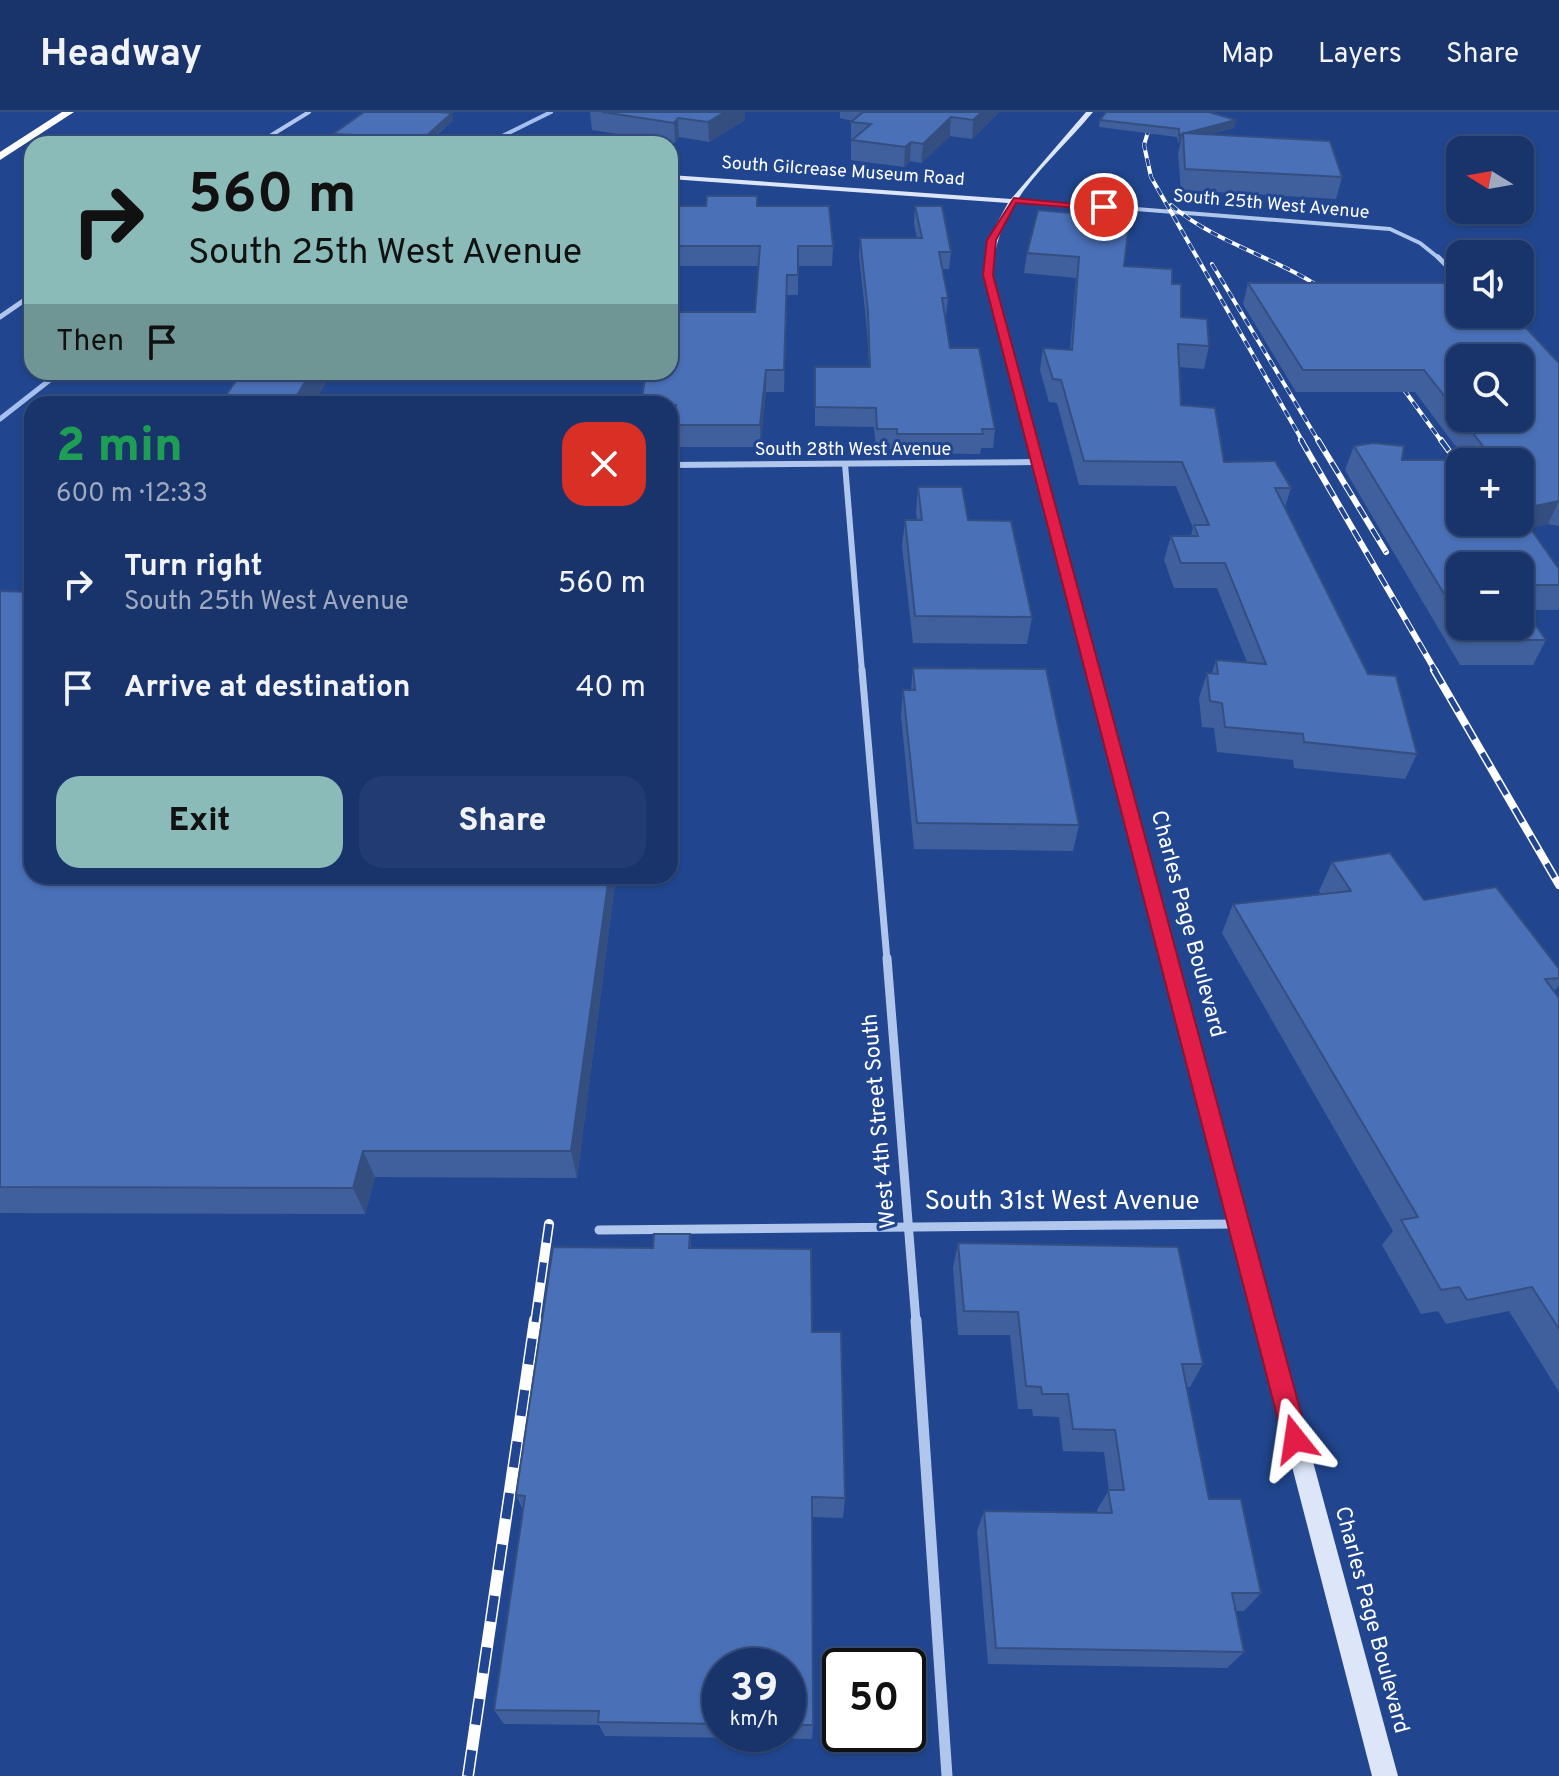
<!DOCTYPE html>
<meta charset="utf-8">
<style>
:root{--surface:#19346b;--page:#223c71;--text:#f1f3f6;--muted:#9faac1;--line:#374f7e;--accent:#8bbbb9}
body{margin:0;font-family:Overpass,sans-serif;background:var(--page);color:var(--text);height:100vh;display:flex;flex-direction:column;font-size:30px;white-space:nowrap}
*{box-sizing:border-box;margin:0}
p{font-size:26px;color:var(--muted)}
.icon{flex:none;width:44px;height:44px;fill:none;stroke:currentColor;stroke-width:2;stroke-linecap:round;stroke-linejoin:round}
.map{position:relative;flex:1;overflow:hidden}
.details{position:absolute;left:24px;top:284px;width:654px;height:488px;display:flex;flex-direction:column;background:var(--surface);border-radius:24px;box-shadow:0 2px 6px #0004,0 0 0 2px var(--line)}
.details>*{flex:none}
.guide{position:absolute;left:24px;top:24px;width:654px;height:244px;border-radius:24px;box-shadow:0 2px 6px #0004,0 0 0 2px var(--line);background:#8bbbb9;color:#111;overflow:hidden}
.needle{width:52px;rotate:281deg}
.fabs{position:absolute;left:1446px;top:24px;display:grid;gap:16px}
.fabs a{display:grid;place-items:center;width:88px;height:88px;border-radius:16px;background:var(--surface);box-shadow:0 2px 6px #0004,0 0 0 2px var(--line);font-size:40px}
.speed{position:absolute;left:702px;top:1536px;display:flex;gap:16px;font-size:40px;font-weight:700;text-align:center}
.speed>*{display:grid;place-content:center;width:104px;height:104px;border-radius:50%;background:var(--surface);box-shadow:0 2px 6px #0004,0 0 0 2px var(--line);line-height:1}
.speed small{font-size:20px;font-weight:400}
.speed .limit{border:4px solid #111;border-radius:12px;background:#fff;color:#111}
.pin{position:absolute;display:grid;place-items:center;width:68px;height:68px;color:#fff;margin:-34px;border:4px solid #fff;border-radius:50%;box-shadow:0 2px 8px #0007}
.me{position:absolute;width:88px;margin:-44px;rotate:345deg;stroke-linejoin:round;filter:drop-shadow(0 0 6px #0008)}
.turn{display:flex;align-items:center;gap:28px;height:168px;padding:0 32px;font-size:36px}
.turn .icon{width:104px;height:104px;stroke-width:2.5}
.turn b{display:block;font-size:56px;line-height:68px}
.then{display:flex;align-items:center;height:76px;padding:0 32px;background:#0003;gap:16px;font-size:30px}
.round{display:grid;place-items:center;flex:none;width:84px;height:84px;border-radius:24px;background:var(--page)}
.summary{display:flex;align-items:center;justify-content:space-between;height:136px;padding:0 32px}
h1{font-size:48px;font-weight:800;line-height:60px;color:#1e9e55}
.primary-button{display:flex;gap:16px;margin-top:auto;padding:16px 32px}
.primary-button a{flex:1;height:92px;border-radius:24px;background:var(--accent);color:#111;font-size:32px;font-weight:800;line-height:92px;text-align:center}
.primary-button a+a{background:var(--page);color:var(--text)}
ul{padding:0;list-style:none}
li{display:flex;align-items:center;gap:24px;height:104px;padding:0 32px}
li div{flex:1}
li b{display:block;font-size:30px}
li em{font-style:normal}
header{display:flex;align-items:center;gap:48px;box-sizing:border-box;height:112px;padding:0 40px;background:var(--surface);border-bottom:2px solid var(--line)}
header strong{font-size:38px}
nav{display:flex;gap:44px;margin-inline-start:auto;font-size:28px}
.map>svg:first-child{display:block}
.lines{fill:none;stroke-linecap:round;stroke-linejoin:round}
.stream-far1{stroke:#a5c0ee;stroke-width:4}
.stream{stroke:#a5c0ee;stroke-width:5}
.street-far5{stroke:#b1c6ec;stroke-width:4}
.street-far4{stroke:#b1c6ec;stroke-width:5}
.street-far3{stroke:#b1c6ec;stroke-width:6}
.street-far2{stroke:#b1c6ec;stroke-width:7}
.street-far1{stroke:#b1c6ec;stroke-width:9}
.street{stroke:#b1c6ec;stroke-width:11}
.secondary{fill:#dde6f9;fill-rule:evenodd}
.highway{fill:#fff;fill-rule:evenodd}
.rail-far4-casing{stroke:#fff;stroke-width:4}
.rail-far3-casing{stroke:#fff;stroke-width:6}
.rail-far2-casing{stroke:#fff;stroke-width:8}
.rail-far1-casing{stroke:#fff;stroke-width:10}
.rail-casing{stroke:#fff;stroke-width:12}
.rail-far4{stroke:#21468f;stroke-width:3;stroke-dasharray:8;stroke-linecap:butt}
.rail-far3{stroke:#21468f;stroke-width:4;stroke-dasharray:13;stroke-linecap:butt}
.rail-far2{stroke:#21468f;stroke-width:5;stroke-dasharray:16;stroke-linecap:butt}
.rail-far1{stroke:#21468f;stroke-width:7;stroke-dasharray:20;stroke-linecap:butt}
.rail{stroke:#21468f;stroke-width:9;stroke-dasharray:26;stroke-linecap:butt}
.wall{fill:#40609d;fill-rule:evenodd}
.shaded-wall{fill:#344e80}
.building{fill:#4a70b7;stroke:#344e80;stroke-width:2}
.route{fill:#e11d48;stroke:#92132f;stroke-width:2}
.labels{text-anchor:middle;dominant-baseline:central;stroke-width:6;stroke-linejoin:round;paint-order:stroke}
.far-street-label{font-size:18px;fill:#fff;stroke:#21468f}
.street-label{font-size:22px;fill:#fff;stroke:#21468f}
.near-street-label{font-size:26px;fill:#fff;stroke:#21468f}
</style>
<header>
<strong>Headway</strong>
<nav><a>Map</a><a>Layers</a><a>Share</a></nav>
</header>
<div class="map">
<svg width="1559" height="1664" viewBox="0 0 1559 1664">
<rect width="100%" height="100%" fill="#21468f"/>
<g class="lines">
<path class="stream-far1" d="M486,32L551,0"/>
<path class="stream" d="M0,307L60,260"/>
<g class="street-far5">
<path d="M257,32L309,0"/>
<path d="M1014,89L1090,94"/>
<path d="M1123,96L1390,117L1420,131L1440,147"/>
</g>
<g class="street-far4">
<path d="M1438,145L1460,167"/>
<path d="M0,205L32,183"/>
</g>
<g class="street-far3">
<path d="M845,352L862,560"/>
<path d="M670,353L1036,350"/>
</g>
<path class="street-far2" d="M862,558L887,848"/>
<g class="street-far1">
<path d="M887,846L916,1210"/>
<path d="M599,1118L1237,1112"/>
</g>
<path class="street" d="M916,1208L947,1664"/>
<path class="secondary" d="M1086,0H1093C1048,54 997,88 992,163L1398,1664H1372L984,163L989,126L1008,91L670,67V63L1011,87Z"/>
<path class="highway" d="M62,0H74L0,48V40Z"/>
<g class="rail-far4-casing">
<g id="rail-far4">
<path d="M1154,0L1144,33L1151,65L1303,330"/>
<path d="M1171,93C1219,134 1282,146 1333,184"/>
<path d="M1212,152L1319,330"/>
<path d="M1394,264L1442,330"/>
</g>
</g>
<g class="rail-far3-casing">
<g id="rail-far3">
<path d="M1301,328L1436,560"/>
<path d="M1318,328L1386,440"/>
<path d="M1441,328L1460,354"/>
</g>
</g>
<g class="rail-far2-casing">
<path id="rail-far2" d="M1434,558L1559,773"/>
</g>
<g class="rail-far1-casing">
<path id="rail-far1" d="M535,1210L549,1112"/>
</g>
<g class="rail-casing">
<path id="rail" d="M468,1664L535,1208"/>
</g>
<use href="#rail-far4" class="rail-far4"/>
<use href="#rail-far3" class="rail-far3"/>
<use href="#rail-far2" class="rail-far2"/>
<use href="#rail-far1" class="rail-far1"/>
<use href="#rail" class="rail"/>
</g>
<g class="wall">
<path d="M590,0H745V8L709,30L679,25L675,31L592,18Z"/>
<path d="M840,0H999L972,27L950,24L921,51L910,49L904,55L851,48V10L853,9L840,6Z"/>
<path d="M453,8L427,32L334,29L333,22Z"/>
<path d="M1100,8L1234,16L1210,22L1342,65L1336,87L1181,78L1178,41L1181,30L1178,31L1177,25L1099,15Z"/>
<path d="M670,94H758L833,134L832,154H798V183H787L784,280H766L760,335H675L674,315H670V292L755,200L758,154H670Z"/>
<path d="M915,94L951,140L949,157H942L948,186L946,204H944L950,236L995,317L993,336H981L980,342L896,341L895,337H876L874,315L815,314V255H869L867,218L859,143L860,126H917L914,111Z"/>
<path d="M1038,98L1124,154L1172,172L1181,205L1209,234L1204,257L1179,255L1181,293L1224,350L1291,376L1285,395L1368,562L1417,642L1405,667L1294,656L1293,648L1217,640L1214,616L1202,615L1199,586L1207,561H1212L1216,548L1247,550L1217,476H1174L1164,448L1171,424H1191L1193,416L1176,374L1079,373L1057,291L1049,290L1040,258L1043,236L1070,238L1076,166L1024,161L1027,141Z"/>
<path d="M1248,171L1559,251V414L1548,412L1530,416L1559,457V495L1558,498H1525L1546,528L1533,553H1460L1345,358L1354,334L1402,348H1466L1415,280H1296L1243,192ZM1460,246L1520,306H1460ZM1460,454H1520V514H1460Z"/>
<path d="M918,375L968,408L1032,505L1027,532L913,531L902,434L905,408H917L916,401Z"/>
<path d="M0,479L616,764L577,1066L375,1065L365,1102L0,1101Z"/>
<path d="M913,556L1079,713L1073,739L914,737L901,603L903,578H911Z"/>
<path d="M1332,750L1424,788L1559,857V873L1554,880L1559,886V1280L1509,1199L1446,1212L1438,1199L1421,1202L1382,1133L1393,1119L1222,821L1233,792L1322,783L1319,779Z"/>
<path d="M690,1122L691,1136L812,1220L845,1386L843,1406L812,1405L813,1613L812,1627L605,1624L599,1613L504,1612L494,1598L523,1398L516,1383L653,1136ZM720,1554H788V1622H720Z"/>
<path d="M958,1131L1203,1252L1190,1275H1187L1209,1387L1261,1481L1244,1499H1236L1244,1540L1227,1556L988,1552L977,1419L984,1399L1098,1401L1097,1398L1109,1378L1104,1340L1063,1339L1059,1305L1033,1304L1032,1297H1018L1010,1223H958L953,1156Z"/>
</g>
<g class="shaded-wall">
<path d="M725,0H745V8L709,30L708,10Z"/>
<path d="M982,0H999L972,27L973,8Z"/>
<path d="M452,1L453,8L425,32L424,26Z"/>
<path d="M951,5L950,24L921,51L923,32Z"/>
<path d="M678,6L679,25L675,31L674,11Z"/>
<path d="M1236,8L1234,16L1183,29V22Z"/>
<path d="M1182,22L1181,30L1178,31L1179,23Z"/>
<path d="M911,30L910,49L904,55L905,35Z"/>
<path d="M787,163V183L784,280V258Z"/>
<path d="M766,258V280L760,335V313Z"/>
<path d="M311,260H332L314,292H292Z"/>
<path d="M1559,389L1548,412L1505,422L1520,410V397Z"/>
<path d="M609,764H616L577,1066L571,1039Z"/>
<path d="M363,1039L375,1065L365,1102L353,1076Z"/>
</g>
<g class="building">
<path d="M364,0H439L452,1L424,26L333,22Z"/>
<path d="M602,0H725L708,10L678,6L674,11Z"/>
<path d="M863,0H982L973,8L951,5L923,32L911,30L905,35L852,28L871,12L851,10Z"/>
<path d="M1106,0H1209L1236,8L1186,21H1183V22L1179,23V17L1100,8Z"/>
<path d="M1183,21L1330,29L1342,65L1185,57Z"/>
<path d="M1084,82L1132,86L1124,154L1172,157V172H1181V205L1207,207L1209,234L1178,232L1181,293L1215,296L1224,350L1275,349L1291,376H1275L1368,562L1396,564L1417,642L1304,630L1303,622L1225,615L1222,591L1210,589L1207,561L1218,562L1216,548L1266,552L1225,451H1181L1171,424H1198L1194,413H1209L1182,350L1084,349L1061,268L1053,267L1043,236L1072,238L1079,145L1027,141L1038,98L1081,102Z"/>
<path d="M707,84H757V94H829L833,134H798V163H787L784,258H766L760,313H674L676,293L641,292L646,260H670V200H755L760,134H670V94H706Z"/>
<path d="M915,94H942L951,140H939L948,186H942L950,236H979L995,317H982L983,322H897V317H877L876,296L815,295V255H870L868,200L860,126H922Z"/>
<path d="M1248,171H1460V202H1513L1559,251V389L1520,397V350H1460V410H1520V402L1559,457V473H1520V454H1460V508L1354,334L1373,331L1404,334L1402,348H1494L1461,306H1520V246H1460V304L1424,258H1303Z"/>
<path d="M242,260H311L292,292H220Z"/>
<path d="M918,375H962L968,408L1011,409L1032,505L915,504L905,408H922Z"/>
<path d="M0,479L32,480V764H609L571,1039H363L353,1076L0,1075Z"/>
<path d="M1520,491L1546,528H1472L1464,514H1520Z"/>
<path d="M913,556L1046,557L1079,713L917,711L903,578H915Z"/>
<path d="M1390,741L1424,788L1496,775L1559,857V866L1545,867L1559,886V1217L1532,1175L1467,1188L1459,1175L1441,1178L1401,1108L1418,1105L1233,792L1351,779L1332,750Z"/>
<path d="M654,1122H690L689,1136L811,1137L812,1220H841L845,1386L812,1385L813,1613H788V1554H720V1612L598,1610L599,1599L494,1598L525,1384L516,1383L553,1135L653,1136Z"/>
<path d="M958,1131L1178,1135L1203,1252H1182L1209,1387H1241L1261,1481H1232L1244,1540L996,1536L984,1399L1112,1401L1108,1378H1124L1115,1318L1073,1317L1068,1282H1042L1041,1275L1026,1274L1018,1200L964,1199Z"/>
</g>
<path class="route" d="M1014,86L1108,95L1104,98L1016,91L996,128L993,163L1308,1327L1304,1336L1295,1339L1287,1336L1283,1327L983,163L987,128Z"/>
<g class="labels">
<g class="far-street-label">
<text transform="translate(843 60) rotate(4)">South Gilcrease Museum Road</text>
<text transform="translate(1271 93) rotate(5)">South 25th West Avenue</text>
<text x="853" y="338">South 28th West Avenue</text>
</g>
<g class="street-label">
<text transform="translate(1187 812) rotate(75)">Charles Page Boulevard</text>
<text transform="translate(880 1009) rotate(-95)">West 4th Street South</text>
<text transform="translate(1371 1508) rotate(75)">Charles Page Boulevard</text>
</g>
<g class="near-street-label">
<text x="1062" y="1090">South 31st West Avenue</text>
</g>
</g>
</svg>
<div class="fabs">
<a><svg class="needle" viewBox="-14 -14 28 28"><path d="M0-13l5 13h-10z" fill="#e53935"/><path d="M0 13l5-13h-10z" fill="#9faac1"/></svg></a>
<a><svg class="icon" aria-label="sound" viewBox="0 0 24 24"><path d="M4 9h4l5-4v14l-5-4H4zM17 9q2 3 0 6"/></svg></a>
<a><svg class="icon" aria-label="search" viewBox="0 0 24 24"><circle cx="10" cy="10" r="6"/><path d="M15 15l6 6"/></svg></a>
<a>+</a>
<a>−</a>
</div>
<div class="speed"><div>39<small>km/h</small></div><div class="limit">50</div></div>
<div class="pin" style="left:1104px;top:95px;background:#d93025"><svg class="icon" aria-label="arrive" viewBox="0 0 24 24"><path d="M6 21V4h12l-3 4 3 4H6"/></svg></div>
<svg class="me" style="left:1295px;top:1327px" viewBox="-20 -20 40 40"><path d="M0-17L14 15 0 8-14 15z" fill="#e11d48" stroke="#fff" stroke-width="4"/></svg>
<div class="guide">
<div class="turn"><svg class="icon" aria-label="right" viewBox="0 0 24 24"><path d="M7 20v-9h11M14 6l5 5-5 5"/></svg><div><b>560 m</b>South 25th West Avenue</div></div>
<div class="then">Then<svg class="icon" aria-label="arrive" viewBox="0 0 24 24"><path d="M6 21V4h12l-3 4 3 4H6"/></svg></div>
</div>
<section class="details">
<div class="summary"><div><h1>2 min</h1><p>600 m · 12:33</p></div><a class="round" style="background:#d93025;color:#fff"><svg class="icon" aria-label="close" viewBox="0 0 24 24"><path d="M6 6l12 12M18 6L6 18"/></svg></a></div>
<ul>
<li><svg class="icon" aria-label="right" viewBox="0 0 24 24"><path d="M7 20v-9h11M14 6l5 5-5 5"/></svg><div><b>Turn right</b><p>South 25th West Avenue</p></div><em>560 m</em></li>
<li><svg class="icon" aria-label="arrive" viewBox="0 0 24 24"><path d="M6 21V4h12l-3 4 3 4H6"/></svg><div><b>Arrive at destination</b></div><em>40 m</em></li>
</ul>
<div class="primary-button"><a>Exit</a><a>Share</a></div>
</section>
</div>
